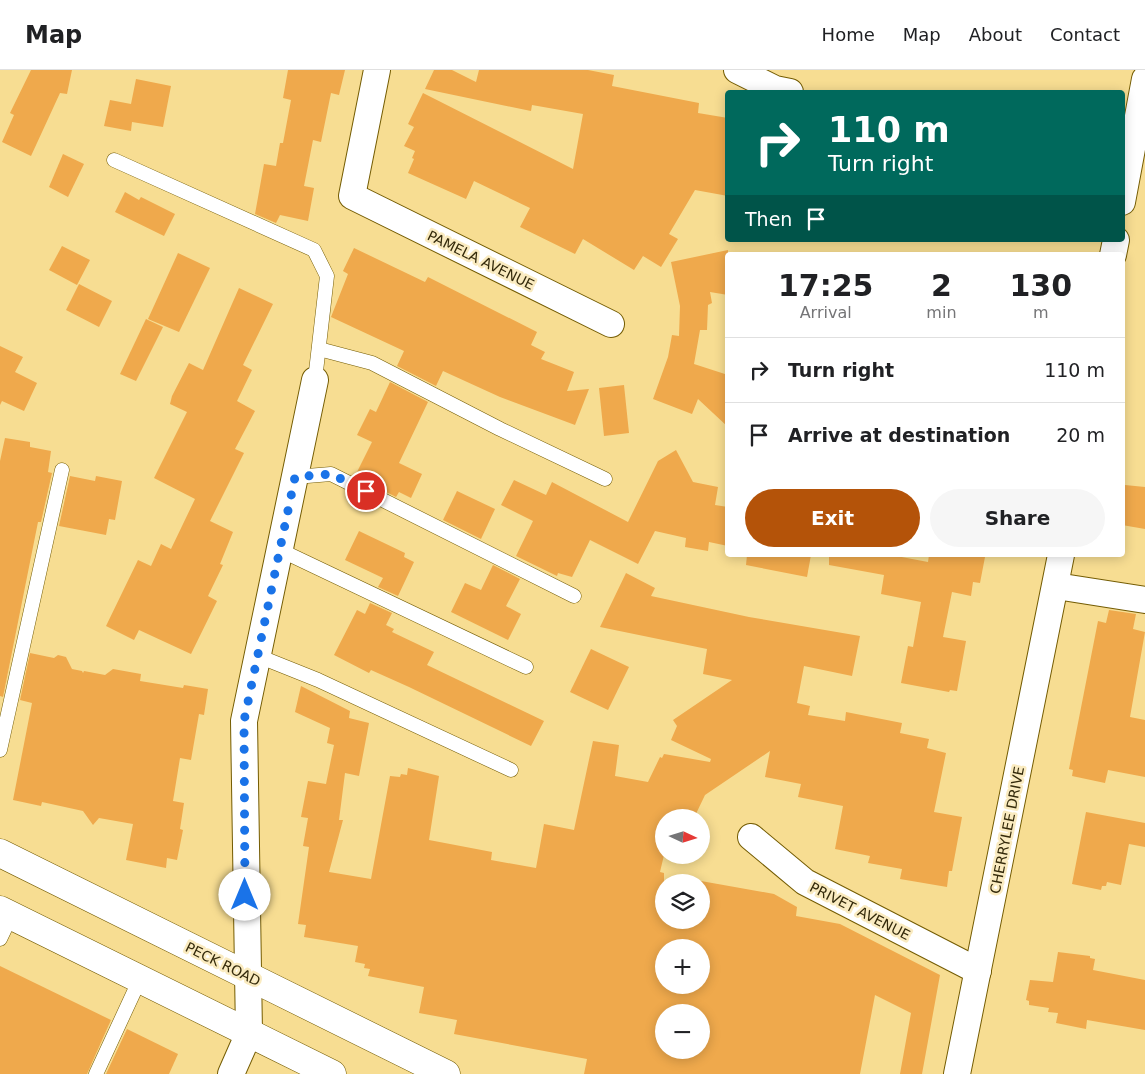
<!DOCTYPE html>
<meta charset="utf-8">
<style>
:root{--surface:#fff;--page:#f6f6f6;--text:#202124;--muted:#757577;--line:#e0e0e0;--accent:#b45309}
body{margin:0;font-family:"DejaVu Sans",sans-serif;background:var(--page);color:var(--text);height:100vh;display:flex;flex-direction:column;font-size:19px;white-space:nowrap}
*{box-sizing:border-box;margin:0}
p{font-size:16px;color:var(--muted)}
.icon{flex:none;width:28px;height:28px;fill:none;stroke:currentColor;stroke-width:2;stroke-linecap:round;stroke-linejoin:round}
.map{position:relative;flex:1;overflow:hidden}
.details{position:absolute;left:725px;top:182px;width:400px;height:305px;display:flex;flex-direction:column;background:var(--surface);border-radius:5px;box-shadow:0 2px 12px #0003}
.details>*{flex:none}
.top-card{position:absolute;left:725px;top:20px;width:400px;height:152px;border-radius:5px;box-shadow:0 2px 12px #0003;background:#00695c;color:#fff;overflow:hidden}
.needle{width:32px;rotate:94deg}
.fabs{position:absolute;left:655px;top:739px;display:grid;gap:10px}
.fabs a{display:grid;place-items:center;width:55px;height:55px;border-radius:50%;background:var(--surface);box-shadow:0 2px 12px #0003;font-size:25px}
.pin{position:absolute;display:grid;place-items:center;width:42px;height:42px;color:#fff;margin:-21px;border:2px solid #fff;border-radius:50%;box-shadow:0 1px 5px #0007}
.me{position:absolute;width:55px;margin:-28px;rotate:0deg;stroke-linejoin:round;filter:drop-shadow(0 0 4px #0008)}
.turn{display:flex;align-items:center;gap:18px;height:105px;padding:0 20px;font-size:22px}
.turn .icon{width:65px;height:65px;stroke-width:2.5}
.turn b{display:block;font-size:35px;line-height:42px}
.then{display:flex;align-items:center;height:48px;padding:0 20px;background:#0003;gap:10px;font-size:19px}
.eta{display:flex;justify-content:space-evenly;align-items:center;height:85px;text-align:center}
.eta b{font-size:30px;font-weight:700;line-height:35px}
.cta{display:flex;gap:10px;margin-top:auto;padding:10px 20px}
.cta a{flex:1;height:58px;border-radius:30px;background:var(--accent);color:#fff;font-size:20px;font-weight:700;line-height:58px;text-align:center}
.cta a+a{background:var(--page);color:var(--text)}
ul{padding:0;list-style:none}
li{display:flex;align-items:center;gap:15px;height:65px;padding:0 20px;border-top:1px solid var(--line)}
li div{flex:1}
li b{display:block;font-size:19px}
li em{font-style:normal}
header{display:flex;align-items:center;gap:30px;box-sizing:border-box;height:70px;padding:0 25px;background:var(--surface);border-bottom:1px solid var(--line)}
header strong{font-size:24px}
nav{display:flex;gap:28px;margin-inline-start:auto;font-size:18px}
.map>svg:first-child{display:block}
.building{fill:#efa94c;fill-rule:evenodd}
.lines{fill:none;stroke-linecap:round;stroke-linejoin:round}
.lane-casing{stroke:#745c03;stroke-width:15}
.street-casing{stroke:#745c03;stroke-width:28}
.secondary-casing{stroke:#745c03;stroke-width:29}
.lane{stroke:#fff;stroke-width:14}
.street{stroke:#fff;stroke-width:26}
.secondary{stroke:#fff;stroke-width:28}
.route{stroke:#1a73e8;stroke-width:9;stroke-dasharray:0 16.2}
.labels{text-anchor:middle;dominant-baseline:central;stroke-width:5;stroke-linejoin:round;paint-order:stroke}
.street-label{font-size:14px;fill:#342a0b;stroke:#faebc0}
</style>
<header>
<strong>Map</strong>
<nav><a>Home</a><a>Map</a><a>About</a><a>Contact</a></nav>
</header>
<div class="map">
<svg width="1145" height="1004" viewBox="0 0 1145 1004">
<rect width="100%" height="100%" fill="#f7dd92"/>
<g class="building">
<path d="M31,0H72L67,24L60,23L31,86L2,72L14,45L10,43Z"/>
<path d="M288,0H345L339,25L331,23L321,72L313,70L304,116L314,118L308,151L280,145L276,153L255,144L264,94L276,96L280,73H283L291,30L283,28Z"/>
<path d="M434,0H452L476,12L479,0H588L614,5L612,16L699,33L698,43L728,48V126L695,120L669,164L678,169L661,197L643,186L634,200L583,169L575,184L520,157L530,138L474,111L466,129L408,103L414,89L412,88L415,81L404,76L414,57L408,54L423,23L573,99L583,44L532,35L531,41L425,19Z"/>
<path d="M136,9L171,16L163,57L132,52L131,61L104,56L110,30L131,34Z"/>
<path d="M63,84L84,94L68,127L49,117Z"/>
<path d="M125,122L139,130L141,127L175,144L164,166L115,142Z"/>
<path d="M62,176L90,190L77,215L49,200Z"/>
<path d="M354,178L425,212L428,207L537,262L531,275L545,282L541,289L574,302L567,321L589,319L575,355L500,327L443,301L436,316L397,296L404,281L331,247L348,204L343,201Z"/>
<path d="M728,180V225L710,222L712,233L708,235L707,260H700L694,294L728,305V357L698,329L692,344L653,329L668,287L672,265L679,266L680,236L671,192Z"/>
<path d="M178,183L210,198L179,262L148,249Z"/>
<path d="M79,214L112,231L99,257L66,240Z"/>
<path d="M239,218L273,234L243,295L252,300L237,331L255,341L235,379L244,383L210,451L233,462L220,494L223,495L208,526L217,531L191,584L139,560L134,570L106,556L138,490L151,496L161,474L171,479L195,429L154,408L187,342L170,334L172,326L189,293L203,300Z"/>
<path d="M146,249L163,257L136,311L120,304Z"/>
<path d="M0,276L23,287L15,302L37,313L24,341L2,331L0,335Z"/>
<path d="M390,312L428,332L399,393L422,404L411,428L399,422L396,427L355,406L372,372L357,365L370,339L376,342Z"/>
<path d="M624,315L629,363L604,366L599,318Z"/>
<path d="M5,368L30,372V377L51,381L48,402L52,403L41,452H38L3,627L0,626V391Z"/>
<path d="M676,380L693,412L718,417L715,435L728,437V476L709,472L708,481L685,477L686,468L655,461L638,494L590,470L572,507L558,503L557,506L516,486L533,451L501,435L514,410L546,425L552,412L628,452L658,391Z"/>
<path d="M70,406L95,411L96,406L122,411L115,450L109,449L106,465L59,456Z"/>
<path d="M1125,415L1145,417V459L1122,455Z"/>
<path d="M457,421L495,439L481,469L443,450Z"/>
<path d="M359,461L405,483L404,487L414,492L398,526L378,517L383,508L345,490Z"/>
<path d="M747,485H811L807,507L746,495Z"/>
<path d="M829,485H891L928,492L929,485L985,487L980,513L973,512L971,526L952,522L943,567L966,571L957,621L950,620L949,622L901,613L908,576L913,577L921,532L881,524L884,505L829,495Z"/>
<path d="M493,495L520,509L506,536L521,544L508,570L451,542L465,513L481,520Z"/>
<path d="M626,503L655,518L651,526L749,547L860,566L852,606L804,596L797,633L810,636L808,645L845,651L846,642L902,653L900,663L929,669L927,678L946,683L934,742L962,747L952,801H949L947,817L900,809L902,799L868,793L870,786L835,779L843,736L798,727L801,714L765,707L770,681L705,725L694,748H664V785L660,802L664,803V850H701V811L774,824L797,837L796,846L840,854L940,905L922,1004H900L911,943L875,925L860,1004H584L587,989L454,964L457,950L419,943L424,917L368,906L370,899L364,898L365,894L355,892L358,876L304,867L306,855L298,854L309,777L303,776L308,748L301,747L308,711L326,714L334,675L327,673L330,658L295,642L301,616L350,641L349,648L369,653L359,706L345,703L339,750H343L329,802L371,809L390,706L400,707L401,704L407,705L408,698L439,706L429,770L492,782L491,790L536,798L544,754L574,760L593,671L619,675L615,706L648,712L660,687L662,688L664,684L710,692L711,689L671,670L677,656L673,650L732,610L703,604L707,579L600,557ZM664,878H701V915H664ZM664,942H701V980H664Z"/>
<path d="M370,533L392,543L386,555L394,559L392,562L434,582L427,595L544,651L531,676L409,617L371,600L369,603L334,585L357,540L365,544Z"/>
<path d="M1109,540L1136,544L1133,559L1145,562L1130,647L1145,650V707L1108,700L1105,713L1072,706L1073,700L1069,699L1098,551L1106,553Z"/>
<path d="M591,579L629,597L608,640L570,622Z"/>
<path d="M30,583L54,588L58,585L66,587L72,599L82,601L83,603L84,601L105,605L113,599L141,604L140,611L183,618L184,615L208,619L204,645L199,644L191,690L180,688L173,731L184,733L180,759L183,760L177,790L167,788L166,798L126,790L133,754L99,748L93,755L83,741L42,732L41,736L13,730L32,633L20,630Z"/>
<path d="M1086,742L1145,753V777L1129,774L1121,815L1107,812L1106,816H1102L1101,820L1072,814Z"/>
<path d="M1058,882L1090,886V888L1095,889L1093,900L1145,910V960L1087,950L1086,959L1056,953L1058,943L1048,942L1049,938L1029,935V931L1026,930L1030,910L1053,912Z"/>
<path d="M0,896L111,950L87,1004H0Z"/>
<path d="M127,959L178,984L169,1004H106Z"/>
</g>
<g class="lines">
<g class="lane-casing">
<g id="lane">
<path d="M114,90L314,180L327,206L315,310"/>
<path d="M319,279L372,293L500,359L605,409"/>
<path d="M295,407L331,404L574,526"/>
<path d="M280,480L526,597"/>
<path d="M258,586L318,610L511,700"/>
<path d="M0,680L62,400"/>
<path d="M0,869L11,846"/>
<path d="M96,1004L140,909"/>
</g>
</g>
<g class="street-casing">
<g id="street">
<path d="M377,0L352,126L611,254"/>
<path d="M737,0L775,19L790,22"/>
<path d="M1122,132L1145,9"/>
<path d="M1113,185L1116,170"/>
<path d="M1056,516L1145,530"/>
<path d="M751,767L805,812L978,901"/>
<path d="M231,1004L249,963L244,651L315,310"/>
<path d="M957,1004L1061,485"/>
</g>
</g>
<g class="secondary-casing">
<g id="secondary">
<path d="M0,783L446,1004"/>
<path d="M0,840L332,1004"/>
</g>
</g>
<use href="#lane" class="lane"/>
<use href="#street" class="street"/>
<use href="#secondary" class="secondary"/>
</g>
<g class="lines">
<path class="route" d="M245,825L244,651L295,407L331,404L366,421"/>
</g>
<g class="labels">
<g class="street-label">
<text transform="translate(481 190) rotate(26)">PAMELA AVENUE</text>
<text transform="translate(1007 760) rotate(-79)">CHERRYLEE DRIVE</text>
<text transform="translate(860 841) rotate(27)">PRIVET AVENUE</text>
<text transform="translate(223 894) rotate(26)">PECK ROAD</text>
</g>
</g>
</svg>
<div class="fabs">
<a><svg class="needle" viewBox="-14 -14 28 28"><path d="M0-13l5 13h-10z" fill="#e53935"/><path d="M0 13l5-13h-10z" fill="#757577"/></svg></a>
<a><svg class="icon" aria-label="layers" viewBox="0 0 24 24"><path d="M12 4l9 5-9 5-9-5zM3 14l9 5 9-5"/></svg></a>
<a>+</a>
<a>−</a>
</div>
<div class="pin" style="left:366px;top:421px;background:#d93025"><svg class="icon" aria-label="arrive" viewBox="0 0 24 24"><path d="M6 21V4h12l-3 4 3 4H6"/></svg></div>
<svg class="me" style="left:245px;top:825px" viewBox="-20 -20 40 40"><circle r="19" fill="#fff"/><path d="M0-13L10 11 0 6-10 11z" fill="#1a73e8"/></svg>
<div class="top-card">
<div class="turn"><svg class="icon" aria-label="right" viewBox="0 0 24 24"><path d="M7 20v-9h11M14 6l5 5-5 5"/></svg><div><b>110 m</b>Turn right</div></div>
<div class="then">Then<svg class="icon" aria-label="arrive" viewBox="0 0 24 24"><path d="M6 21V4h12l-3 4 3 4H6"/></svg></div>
</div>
<section class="details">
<div class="eta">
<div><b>17:25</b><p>Arrival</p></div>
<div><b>2</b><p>min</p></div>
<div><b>130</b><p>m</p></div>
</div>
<ul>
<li><svg class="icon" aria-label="right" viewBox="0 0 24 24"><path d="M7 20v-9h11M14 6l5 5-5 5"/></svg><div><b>Turn right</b></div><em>110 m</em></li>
<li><svg class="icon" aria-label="arrive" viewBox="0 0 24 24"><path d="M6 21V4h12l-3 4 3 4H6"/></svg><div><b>Arrive at destination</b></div><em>20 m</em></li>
</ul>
<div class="cta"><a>Exit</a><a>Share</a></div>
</section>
</div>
